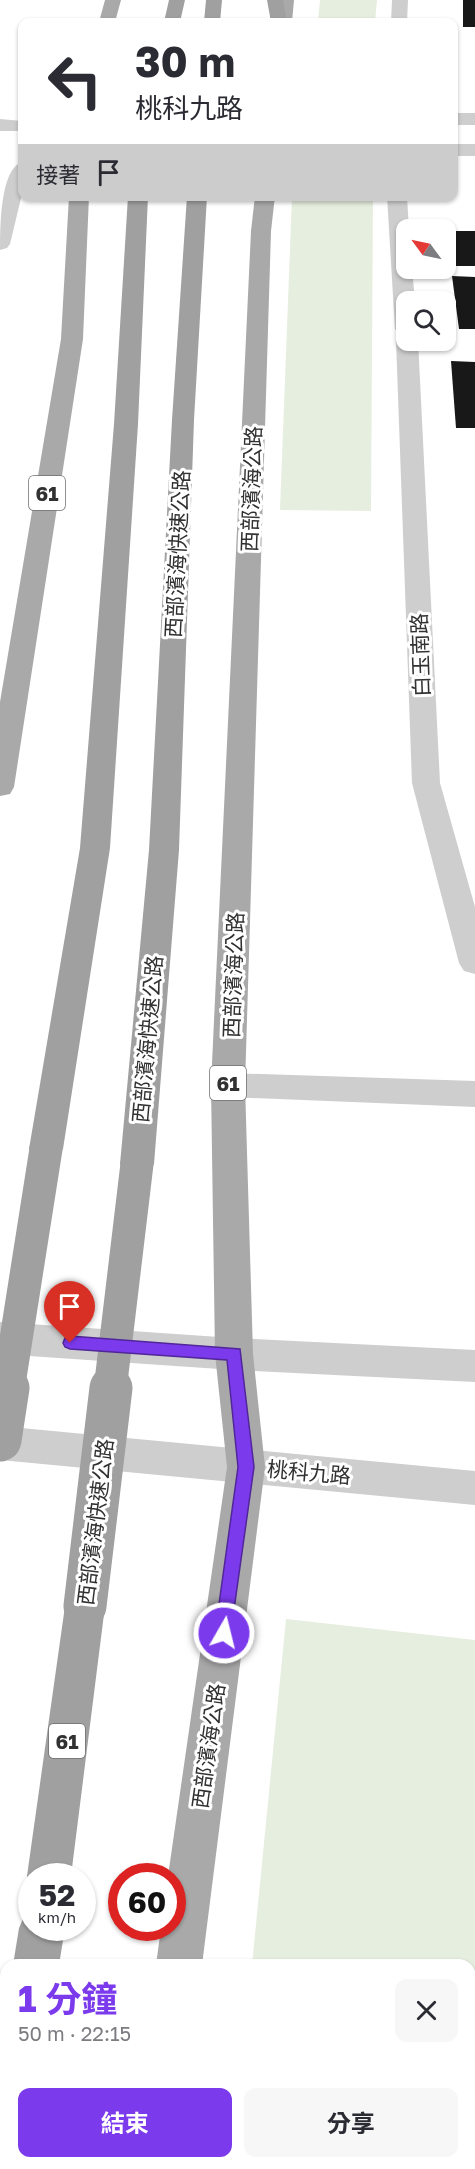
<!DOCTYPE html>
<html lang="zh-TW">
<meta charset="utf-8">
<style>
:root{--surface:#fff;--page:#f7f7f7;--text:#2b2b33;--muted:#7c7c81;--accent:#7c3aed}
body{margin:0;font-family:"Golos Text","Noto Sans TC",sans-serif;background:var(--page);color:var(--text);height:100vh;display:flex;flex-direction:column;font-size:22px;white-space:nowrap}
*{box-sizing:border-box;margin:0}
p{font-size:20px;color:var(--muted)}
.icon{flex:none;width:33px;height:33px;fill:none;stroke:currentColor;stroke-width:2;stroke-linecap:round;stroke-linejoin:round}
.map{position:relative;flex:1;overflow:hidden}
.panel{position:absolute;left:0px;top:1959px;width:476px;height:210px;display:flex;flex-direction:column;background:var(--surface);border-radius:18px 18px 0 0;box-shadow:0 2px 4px #0004}
.panel>*{flex:none}
.guide{position:absolute;left:18px;top:18px;width:440px;height:183px;border-radius:12px;box-shadow:0 2px 4px #0004;background:#fff;color:var(--text);overflow:hidden}
.needle{width:39px;rotate:303deg}
.tools{position:absolute;left:396px;top:219px;display:grid;gap:12px}
.tools a{display:grid;place-items:center;width:60px;height:60px;border-radius:12px;background:var(--surface);box-shadow:0 2px 4px #0004;font-size:30px}
.speed{position:absolute;left:18px;top:1863px;display:flex;gap:12px;font-size:30px;font-weight:700;text-align:center}
.speed>*{display:grid;place-content:center;width:78px;height:78px;border-radius:50%;background:var(--surface);box-shadow:0 2px 4px #0004;line-height:1}
.speed small{font-size:15px;font-weight:400}
.speed .limit{border:9px solid #d22;background:#fff;color:#111}
.pin{position:absolute;display:grid;place-items:center;width:51px;height:51px;color:#fff;margin:-62px -26px;border-radius:50% 50% 50% 0;rotate:-45deg;box-shadow:0 0 6px #0007}
.pin .icon{rotate:45deg}
.me{position:absolute;width:66px;margin:-33px;rotate:8deg;stroke-linejoin:round;filter:drop-shadow(0 0 4px #0008)}
.turn{display:flex;align-items:center;gap:21px;height:126px;padding:0 18px;font-size:27px}
.turn .icon{width:78px;height:78px;stroke-width:2.5}
.turn b{display:block;font-size:42px;line-height:51px}
.then{display:flex;align-items:center;height:57px;padding:0 18px;background:#0003;gap:12px;font-size:22px}
.round{display:grid;place-items:center;flex:none;width:63px;height:63px;border-radius:12px;background:var(--page)}
.head{display:flex;align-items:center;justify-content:space-between;height:102px;padding:0 18px}
h1{font-size:36px;font-weight:700;line-height:45px;color:var(--accent)}
.cta{display:flex;gap:12px;margin-top:auto;padding:12px 18px}
.cta a{flex:1;height:69px;border-radius:12px;background:var(--accent);color:#fff;font-size:24px;font-weight:700;line-height:69px;text-align:center}
.cta a+a{background:var(--page);color:var(--text)}
.map>svg:first-child{display:block}
.green{fill:#e6eedf}
.building{fill:#181818}
.lines{fill:none;stroke-linecap:round;stroke-linejoin:round}
.minor{fill:#cecece;fill-rule:evenodd}
.tertiary{fill:#cecece;fill-rule:evenodd}
.primary{fill:#a9a9a9;fill-rule:evenodd}
.trunk{fill:#a0a0a0;fill-rule:evenodd}
.trunk-bridge-far1{stroke:#a0a0a0;stroke-width:33}
.trunk-bridge{stroke:#a0a0a0;stroke-width:43}
.route{fill:#7c3aed;stroke:#51269a;stroke-width:1.5}
.labels{text-anchor:middle;dominant-baseline:central;stroke-width:6;stroke-linejoin:round;paint-order:stroke}
.shield{fill:#fff;stroke:#6f6f6f;stroke-width:1.5}
.shield-label{font-size:20px;font-weight:bold;fill:#313131}
.street-label{font-size:21px;fill:#313131;stroke:#fff}
</style>
<div class="map">
<svg width="475" height="2169" viewBox="0 0 475 2169">
<rect width="100%" height="100%" fill="#fff"/>
<g class="green">
<path d="M320,0H377L375,22H318Z"/>
<path d="M292,197H373L371,511L280,510Z"/>
<path d="M286,1619L475,1640V2169H232V2163H470V1965H252Z"/>
</g>
<g class="building">
<rect x="463" y="0" width="12" height="27"/>
<rect x="446" y="231" width="29" height="35"/>
<path d="M452,276L475,277V329H459Z"/>
<path d="M451,361L475,362V428H456Z"/>
</g>
<g class="lines">
<g class="minor">
<path d="M392,0H408L407,22H391Z"/>
<rect x="453" y="113" width="22" height="12"/>
<path d="M0,119L22,121V131H0Z"/>
<rect x="453" y="144" width="22" height="12"/>
<path d="M387,196H407L409,230H406V268H412L415,302H406V340H418L440,783L475,907V974L464,971L459,963L412,783L396,340L403,335L395,329Z"/>
<path d="M228,1073L475,1081V1107L228,1097L216,1094L211,1085L216,1076Z"/>
<path d="M0,1322L234,1338L475,1350V1382L234,1370L0,1354Z"/>
<path d="M0,1426L475,1471V1505L0,1460Z"/>
</g>
<path class="tertiary" d="M22,162V194L10,244L7,248L0,250C0,228 0,169 22,162Z"/>
<g class="primary">
<path d="M105,0H121L115,22H99Z"/>
<path d="M278,0H294L292,22H276Z"/>
<path d="M69,196H89L83,339L14,787L10,794L0,796V702L61,339Z"/>
<path d="M255,196H275L271,231L245,1085L253,1354L265,1467L202,1965H156L161,1928H172V1876H168L227,1467L215,1354L211,1085L251,231Z"/>
<path d="M127,2163H177L176,2169H126Z"/>
</g>
<g class="trunk">
<path d="M169,0H185L180,22H164Z"/>
<path d="M206,0H222L220,22H204Z"/>
<path d="M267,0H283L287,22H271Z"/>
<path d="M128,196H148L138,424L110,848L63,1149L58,1158L46,1162L34,1158L29,1149L80,848L114,424Z"/>
<path d="M187,196H207L194,420L179,850L154,1164L149,1173L137,1177L125,1173L120,1164L149,850L172,420Z"/>
<path d="M85,1587L99,1592L105,1606L71,1876H32V1888L27,1876L65,1606L71,1592Z"/>
<path d="M32,1909V1928H65L59,1965H13L19,1928L26,1912Z"/>
<path d="M6,2140V2163H34V2169H0V2142Z"/>
</g>
<g class="trunk-bridge-far1">
<path d="M8,1390L46,1149"/>
<path d="M110,1390L137,1164"/>
</g>
<g class="trunk-bridge">
<path d="M0,1440L8,1388"/>
<path d="M85,1606L111,1388"/>
</g>
</g>
<path class="route" d="M70,1336L240,1349L254,1467L230,1638L224,1641L218,1638L215,1633L238,1467L227,1360L70,1349L65,1347L63,1343L65,1338Z"/>
<g class="labels">
<g class="shield">
<rect x="29" y="476" width="36" height="34" rx="4.5"/>
<rect x="210" y="1066" width="36" height="34" rx="4.5"/>
<rect x="49" y="1724" width="36" height="34" rx="4.5"/>
</g>
<g class="shield-label">
<text x="47" y="493">61</text>
<text x="228" y="1083">61</text>
<text x="67" y="1741">61</text>
</g>
<g class="street-label">
<text transform="translate(251 489) rotate(-88)">西部濱海公路</text>
<text transform="translate(177 554) rotate(-87)">西部濱海快速公路</text>
<text transform="translate(420 655) rotate(-92)">白玉南路</text>
<text transform="translate(233 975) rotate(-88)">西部濱海公路</text>
<text transform="translate(147 1039) rotate(-85)">西部濱海快速公路</text>
<text transform="translate(309 1472) rotate(5)">桃科九路</text>
<text transform="translate(95 1522) rotate(-83)">西部濱海快速公路</text>
<text transform="translate(208 1746) rotate(-82)">西部濱海公路</text>
</g>
</g>
</svg>
<div class="tools">
<a><svg class="needle" viewBox="-14 -14 28 28"><path d="M0-13l5 13h-10z" fill="#e53935"/><path d="M0 13l5-13h-10z" fill="#7c7c81"/></svg></a>
<a><svg class="icon" aria-label="search" viewBox="0 0 24 24"><circle cx="10" cy="10" r="6"/><path d="M15 15l6 6"/></svg></a>
</div>
<div class="speed"><div>52<small>km/h</small></div><div class="limit">60</div></div>
<div class="pin" style="left:70px;top:1343px;background:#d93025"><svg class="icon" aria-label="arrive" viewBox="0 0 24 24"><path d="M6 21V4h12l-3 4 3 4H6"/></svg></div>
<svg class="me" style="left:224px;top:1633px" viewBox="-20 -20 40 40"><circle r="17" fill="#7c3aed" stroke="#fff" stroke-width="3"/><path d="M0-11L8 9 0 5-8 9z" fill="#fff"/></svg>
<div class="guide">
<div class="turn"><svg class="icon" aria-label="left" viewBox="0 0 24 24"><path d="M17 20v-9H6M10 6l-5 5 5 5"/></svg><div><b>30 m</b>桃科九路</div></div>
<div class="then">接著<svg class="icon" aria-label="arrive" viewBox="0 0 24 24"><path d="M6 21V4h12l-3 4 3 4H6"/></svg></div>
</div>
<section class="panel">
<div class="head"><div><h1>1 分鐘</h1><p>50 m · 22:15</p></div><a class="round"><svg class="icon" aria-label="close" viewBox="0 0 24 24"><path d="M6 6l12 12M18 6L6 18"/></svg></a></div>
<div class="cta"><a>結束</a><a>分享</a></div>
</section>
</div>
